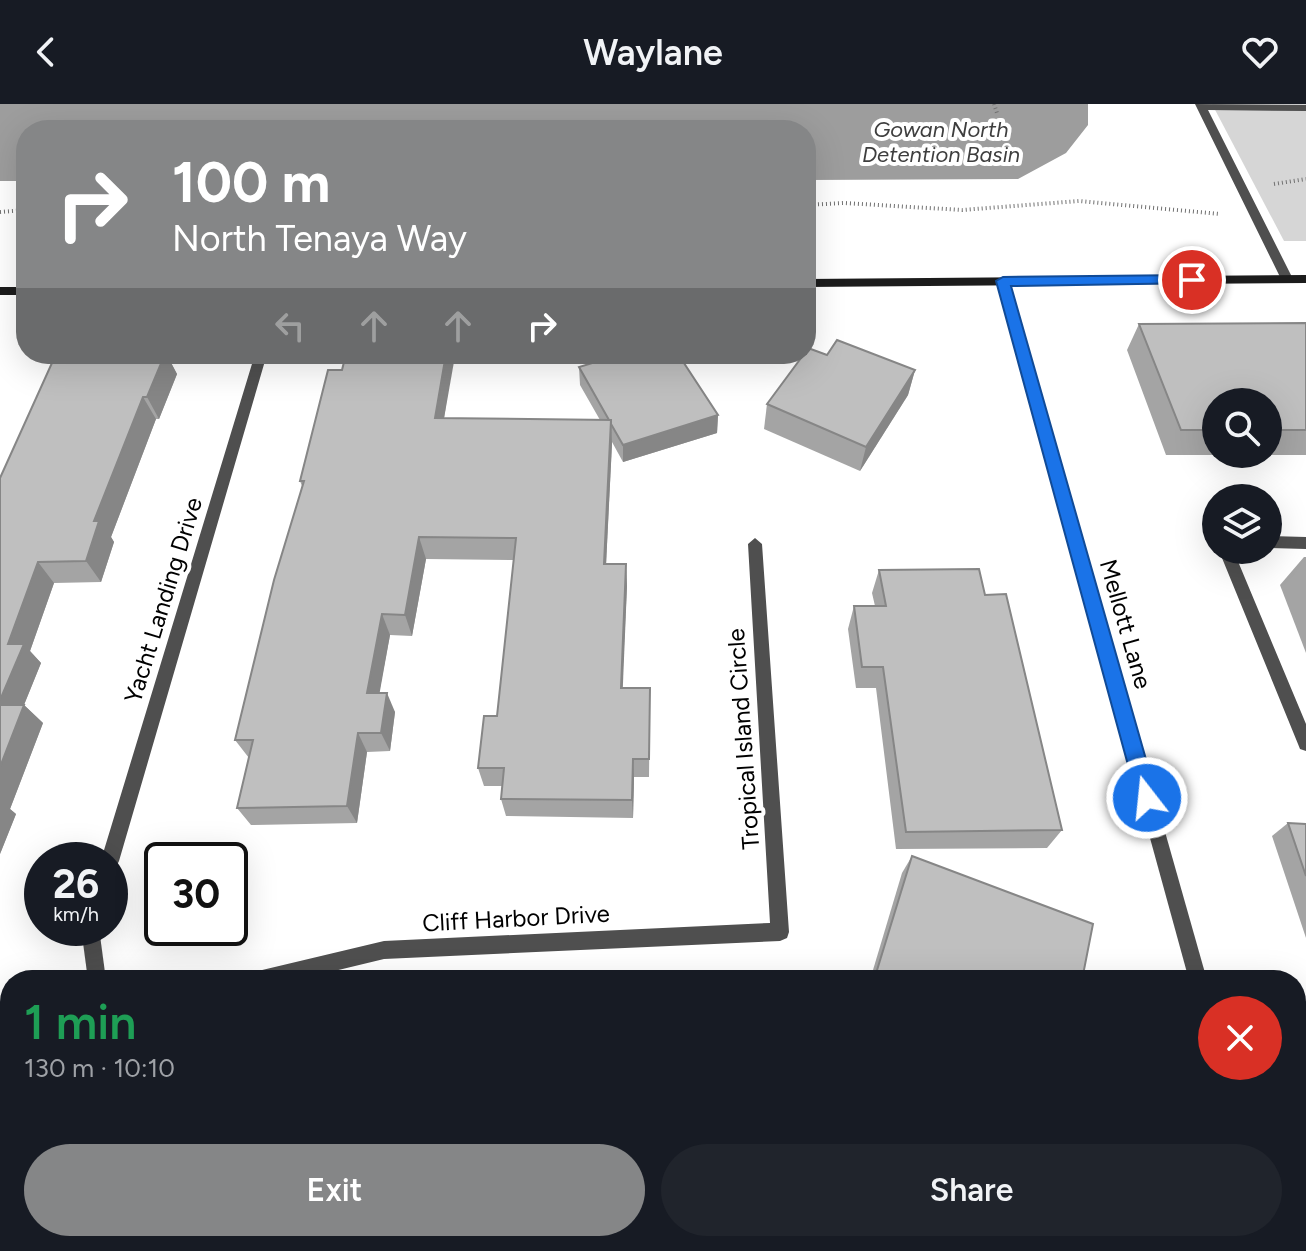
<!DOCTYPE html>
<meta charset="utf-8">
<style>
:root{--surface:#171b24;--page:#20242c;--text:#f1f3f6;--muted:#9ea1a6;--accent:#858687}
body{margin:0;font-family:Figtree,sans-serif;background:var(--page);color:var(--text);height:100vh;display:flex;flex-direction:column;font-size:30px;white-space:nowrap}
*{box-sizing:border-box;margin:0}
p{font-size:26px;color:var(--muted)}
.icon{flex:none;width:44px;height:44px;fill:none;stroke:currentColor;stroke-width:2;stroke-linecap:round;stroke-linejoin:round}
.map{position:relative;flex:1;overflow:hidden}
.panel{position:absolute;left:0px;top:866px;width:1306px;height:282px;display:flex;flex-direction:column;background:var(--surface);border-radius:32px 32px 0 0;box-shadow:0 8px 32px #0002}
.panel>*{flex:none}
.banner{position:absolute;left:16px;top:16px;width:800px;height:244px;border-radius:32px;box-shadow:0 8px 32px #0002;background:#858687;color:#fff;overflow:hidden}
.buttons{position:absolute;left:1202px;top:284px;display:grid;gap:16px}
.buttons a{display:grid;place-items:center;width:80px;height:80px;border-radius:50%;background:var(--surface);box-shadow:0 8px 32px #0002;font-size:40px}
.speed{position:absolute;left:24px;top:738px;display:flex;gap:16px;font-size:40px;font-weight:700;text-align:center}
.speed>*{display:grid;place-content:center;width:104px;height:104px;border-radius:50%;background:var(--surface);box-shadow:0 8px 32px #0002;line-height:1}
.speed small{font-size:20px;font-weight:400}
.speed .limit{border:4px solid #111;border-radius:12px;background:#fff;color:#111}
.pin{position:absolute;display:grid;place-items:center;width:68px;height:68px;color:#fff;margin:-34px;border:4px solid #fff;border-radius:50%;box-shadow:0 2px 8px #0007}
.me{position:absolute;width:88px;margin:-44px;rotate:344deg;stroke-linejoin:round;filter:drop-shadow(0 0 6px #0008)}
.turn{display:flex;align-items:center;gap:28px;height:168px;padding:0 24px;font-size:36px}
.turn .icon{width:104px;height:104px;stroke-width:2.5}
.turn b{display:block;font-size:56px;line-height:68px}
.lanes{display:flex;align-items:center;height:76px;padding:0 24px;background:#0003;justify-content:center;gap:40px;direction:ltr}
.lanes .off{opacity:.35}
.round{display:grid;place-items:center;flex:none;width:84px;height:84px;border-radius:42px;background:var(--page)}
.summary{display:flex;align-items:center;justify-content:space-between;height:136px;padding:0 24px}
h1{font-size:48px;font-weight:600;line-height:60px;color:#1e9e55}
.primary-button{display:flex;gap:16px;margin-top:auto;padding:16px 24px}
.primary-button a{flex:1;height:92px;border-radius:48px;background:var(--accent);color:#fff;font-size:32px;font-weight:600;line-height:92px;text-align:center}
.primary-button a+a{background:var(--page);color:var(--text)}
header{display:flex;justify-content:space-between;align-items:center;height:104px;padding:0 24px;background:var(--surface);font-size:36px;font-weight:600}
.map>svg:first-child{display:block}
.green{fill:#d6d6d6}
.water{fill:#9d9d9d}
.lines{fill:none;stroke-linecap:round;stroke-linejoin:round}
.path{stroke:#717171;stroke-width:4;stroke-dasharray:1 3;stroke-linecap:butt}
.lane{fill:#4f4f4f;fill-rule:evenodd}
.street{fill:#4f4f4f;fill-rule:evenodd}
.secondary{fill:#1c1c1c;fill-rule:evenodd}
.wall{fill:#a4a4a4;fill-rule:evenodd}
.shaded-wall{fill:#868686}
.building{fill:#bfbfbf;stroke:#868686;stroke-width:2}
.route{fill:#1a73e8;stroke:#114b97;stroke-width:2}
.labels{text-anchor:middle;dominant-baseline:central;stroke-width:8;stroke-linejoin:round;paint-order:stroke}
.far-water-label{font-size:22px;font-style:italic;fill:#3e3e3e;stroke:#fff}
.street-label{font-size:24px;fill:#000;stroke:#fff}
</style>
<header><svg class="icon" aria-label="back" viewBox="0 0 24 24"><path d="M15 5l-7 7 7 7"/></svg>Waylane<svg class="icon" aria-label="heart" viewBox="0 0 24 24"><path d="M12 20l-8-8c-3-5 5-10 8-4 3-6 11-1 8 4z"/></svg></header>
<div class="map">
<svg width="1306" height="1147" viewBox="0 0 1306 1147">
<rect width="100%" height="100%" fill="#fff"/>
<path class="green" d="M1212,0H1306V137H1284Z"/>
<path class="water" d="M0,0H1088V21L1066,49L1018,75L806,76V26H26V77H0Z"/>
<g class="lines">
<g class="path">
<path d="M994,0L997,9"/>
<path d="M1274,80L1306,75"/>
<path d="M806,101L844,99L962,106L1079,97L1220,110"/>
<path d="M0,108L26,106"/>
</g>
<g class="lane">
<path d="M1195,0L1306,1V7L1208,6L1293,175L1291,178L1287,179L1281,175Z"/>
<path d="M1268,432L1306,433V445L1268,444Z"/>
<path d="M1227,446H1242L1237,455L1306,620V647L1300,645L1298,640L1222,454Z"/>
</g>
<g class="street">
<path d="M1003,173L1009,177L1207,876H1189L997,177Z"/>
<path d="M255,250H267L119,757L116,763L110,765V756H101Z"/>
<path d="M755,434L762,440L789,828L787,834L780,837L384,855L297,876H249L251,869L258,867L384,837L770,819L748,440Z"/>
<path d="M81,824H99L106,876H88Z"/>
<path d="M10,930V950L0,953V933Z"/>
<path d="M1260,1138H1282L1284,1147H1262Z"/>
</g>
<g class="secondary">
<path d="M1306,171V179L806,183V175Z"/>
<rect x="0" y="183" width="26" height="8"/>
</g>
</g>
<g class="wall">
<path d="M1306,219V351H1166L1127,246L1139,220ZM1216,298H1268V350H1216Z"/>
<path d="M56,250H171L169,255L177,270L159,315H156L111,433L114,438L101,478L54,479L30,547L41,559L24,601L43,619L10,705L16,710L0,750Z"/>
<path d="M346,250H454L444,314L600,316L580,281L579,263L718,311L717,329L623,358L612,338L606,460H626L627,482L622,584H650L649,673H634L633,714L506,712L501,695L502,682H484L478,664L497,612L514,456L426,455L412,532L390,531L379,589L395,608L390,647L367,648L357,719L251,721L237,704L249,654L235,636L302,382L300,377L342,266Z"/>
<path d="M827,251L915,266L908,291L860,367L764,325L767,300Z"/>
<path d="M1304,453H1306V549L1280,481Z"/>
<path d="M879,466L985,491L1062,726L1047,744L896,745L876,584H856L848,525L854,502H875L872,489Z"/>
<path d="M1288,719L1306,720V834L1272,732Z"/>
<path d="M912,752L1082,876H870L902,769Z"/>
<path d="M0,1040L10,1042V1138H251L192,1147H0Z"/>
<path d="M313,1138H447L405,1147H314Z"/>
<path d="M788,1138H826L812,1147H793Z"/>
</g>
<g class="shaded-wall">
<path d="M154,250H171L169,255L177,270L159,315L147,293Z"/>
<path d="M446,250H454L455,252L440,337L435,314Z"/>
<path d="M915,266L908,291L860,367L866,343Z"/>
<path d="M143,293L156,315L111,433L114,438L101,478L86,457L94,417Z"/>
<path d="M718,311L717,329L623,358V341Z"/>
<path d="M611,316L612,340L605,482L604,460Z"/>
<path d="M419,433L426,455L412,532L405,511Z"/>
<path d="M38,458L54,479L30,547L41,559L17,618L0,602V596L8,540Z"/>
<path d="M626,460L627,482L622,603L621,584Z"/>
<path d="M382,510L390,531L376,609L367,589Z"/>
<path d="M387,589L395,608L390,647L381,629Z"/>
<path d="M24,601L43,619L10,705L16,710L0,750V663Z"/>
<path d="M358,629L367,648L357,719L347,702Z"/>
<path d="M633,655L634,673L633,714L632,696Z"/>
<path d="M0,1040L10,1042V1065L0,1062Z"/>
</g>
<g class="building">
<path d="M1306,219V326H1268V298H1216V326H1181L1139,220Z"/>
<path d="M837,236L915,266L866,343L767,300L804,250H806V247L808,244L827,251Z"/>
<path d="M56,250H165L147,293H143L94,417H99L86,457L38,458L8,540H24L0,596V374Z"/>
<path d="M346,250H446L435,314L611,316L604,460H626L621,584H650L649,655H633L632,696L501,695L504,664H478L484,612H497L516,434L419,433L405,511L382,510L367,589H387L381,629H358L347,702L237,704L253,636H235L274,476L304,377H300L328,266H342Z"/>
<path d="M622,250H678L718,311L623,341L611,320V316H609L579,263Z"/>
<path d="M979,465L985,491L1006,490L1062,726L906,728L883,563H862L854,502H886L879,466Z"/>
<path d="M0,601H24L0,663Z"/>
<path d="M1288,719L1306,720V772Z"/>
<path d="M912,752L1093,820L1082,876H874Z"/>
<path d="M10,1053V1138H210L151,1147H0V1056Z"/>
<path d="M313,1138H421L379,1147H314Z"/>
<path d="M796,1138H826L812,1147H801Z"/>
</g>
<path class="route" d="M1192,171L1199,176L1197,179L1011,182L1157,694L1154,700L1147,703L1140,700L1137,694L996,177L1003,173Z"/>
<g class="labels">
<g class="far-water-label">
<text x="941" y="25">Gowan North<tspan x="941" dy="25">Detention Basin</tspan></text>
</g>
<g class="street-label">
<text transform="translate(163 496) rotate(-73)">Yacht Landing Drive</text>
<text transform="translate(1126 520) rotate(74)">Mellott Lane</text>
<text transform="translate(743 635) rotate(-94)">Tropical Island Circle</text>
<text transform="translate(516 814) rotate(-3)">Cliff Harbor Drive</text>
</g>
</g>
</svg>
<div class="buttons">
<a><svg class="icon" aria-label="search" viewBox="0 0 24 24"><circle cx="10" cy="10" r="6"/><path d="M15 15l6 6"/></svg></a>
<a><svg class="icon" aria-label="layers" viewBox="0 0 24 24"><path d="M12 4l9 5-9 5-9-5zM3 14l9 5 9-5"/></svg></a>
</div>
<div class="speed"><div>26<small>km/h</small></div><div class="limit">30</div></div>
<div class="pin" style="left:1192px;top:176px;background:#d93025"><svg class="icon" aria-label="arrive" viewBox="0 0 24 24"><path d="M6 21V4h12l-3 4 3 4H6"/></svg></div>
<svg class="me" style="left:1147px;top:694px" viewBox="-20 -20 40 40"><circle r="17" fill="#1a73e8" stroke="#fff" stroke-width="3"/><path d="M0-11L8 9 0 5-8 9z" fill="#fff"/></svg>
<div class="banner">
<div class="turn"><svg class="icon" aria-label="right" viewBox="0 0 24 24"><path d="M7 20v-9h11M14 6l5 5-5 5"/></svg><div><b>100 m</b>North Tenaya Way</div></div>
<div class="lanes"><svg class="icon off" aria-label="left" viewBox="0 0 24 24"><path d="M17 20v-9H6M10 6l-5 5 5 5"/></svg><svg class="icon off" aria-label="ahead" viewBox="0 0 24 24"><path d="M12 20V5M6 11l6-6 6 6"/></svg><svg class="icon off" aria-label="ahead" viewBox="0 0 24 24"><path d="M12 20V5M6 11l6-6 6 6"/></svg><svg class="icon" aria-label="right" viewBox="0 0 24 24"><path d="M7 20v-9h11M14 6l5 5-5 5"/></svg></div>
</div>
<section class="panel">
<div class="summary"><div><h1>1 min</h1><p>130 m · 10:10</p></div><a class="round" style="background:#d93025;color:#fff"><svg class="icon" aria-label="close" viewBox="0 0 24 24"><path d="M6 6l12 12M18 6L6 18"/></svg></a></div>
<div class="primary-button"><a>Exit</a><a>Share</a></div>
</section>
</div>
